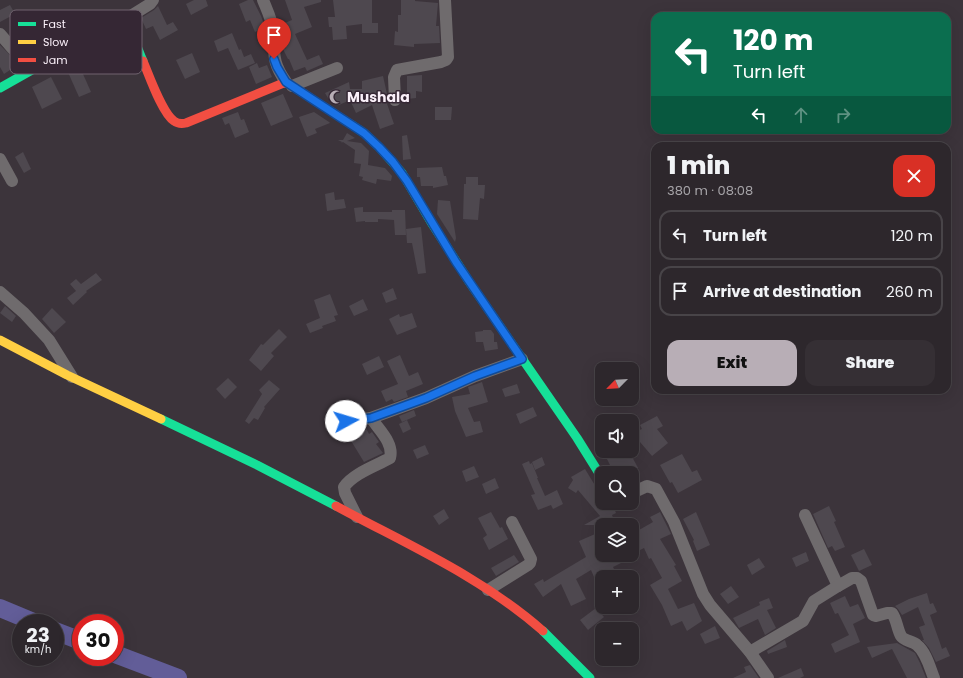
<!DOCTYPE html>
<meta charset="utf-8">
<style>
:root{--surface:#2d272c;--page:#352f34;--text:#f1f3f6;--muted:#a7a5a9;--line:#484448;--accent:#b8aeb6}
body{margin:0;font-family:Poppins,sans-serif;background:var(--page);color:var(--text);height:100vh;display:flex;flex-direction:column;font-size:15px;white-space:nowrap}
*{box-sizing:border-box;margin:0}
p{font-size:13px;color:var(--muted)}
.icon{flex:none;width:22px;height:22px;fill:none;stroke:currentColor;stroke-width:2;stroke-linecap:round;stroke-linejoin:round}
.map{position:relative;flex:1;overflow:hidden}
.details{position:absolute;left:651px;top:142px;width:300px;height:252px;display:flex;flex-direction:column;background:var(--surface);border-radius:12px;box-shadow:0 4px 16px #0002,0 0 0 1px var(--line)}
.details>*{flex:none}
.guide{position:absolute;left:651px;top:12px;width:300px;height:122px;border-radius:12px;box-shadow:0 4px 16px #0002,0 0 0 1px var(--line);background:#0b6e4f;color:#fff;overflow:hidden}
.needle{width:26px;rotate:246deg}
.fabs{position:absolute;left:595px;top:362px;display:grid;gap:8px}
.fabs a{display:grid;place-items:center;width:44px;height:44px;border-radius:8px;background:var(--surface);box-shadow:0 4px 16px #0002,0 0 0 1px var(--line);font-size:20px}
.speed{position:absolute;left:12px;top:614px;display:flex;gap:8px;font-size:20px;font-weight:700;text-align:center}
.speed>*{display:grid;place-content:center;width:52px;height:52px;border-radius:50%;background:var(--surface);box-shadow:0 4px 16px #0002,0 0 0 1px var(--line);line-height:1}
.speed small{font-size:10px;font-weight:400}
.speed .limit{border:6px solid #d22;background:#fff;color:#111}
.pin{position:absolute;display:grid;place-items:center;width:34px;height:34px;color:#fff;margin:-41px -17px;border-radius:50% 50% 50% 0;rotate:-45deg;box-shadow:0 0 4px #0007}
.pin .icon{rotate:45deg}
.me{position:absolute;width:44px;margin:-22px;rotate:84deg;stroke-linejoin:round;filter:drop-shadow(0 0 3px #0008)}
.turn{display:flex;align-items:center;gap:14px;height:84px;padding:0 16px;font-size:18px}
.turn .icon{width:52px;height:52px;stroke-width:2.5}
.turn b{display:block;font-size:28px;line-height:34px}
.lanes{display:flex;align-items:center;height:38px;padding:0 16px;background:#0003;justify-content:center;gap:20px;direction:ltr}
.lanes .off{opacity:.35}
.round{display:grid;place-items:center;flex:none;width:42px;height:42px;border-radius:12px;background:var(--page)}
.head{display:flex;align-items:center;justify-content:space-between;height:68px;padding:0 16px}
h1{font-size:24px;font-weight:800;line-height:30px}
.cta{display:flex;gap:8px;margin-top:auto;padding:8px 16px}
.cta a{flex:1;height:46px;border-radius:12px;background:var(--accent);color:#111;font-size:16px;font-weight:800;line-height:46px;text-align:center}
.cta a+a{background:var(--page);color:var(--text)}
ul{padding:0;list-style:none}
li{display:flex;align-items:center;gap:12px;height:50px;margin:0 8px 6px;padding:0 8px;border:2px solid var(--line);border-radius:12px}
li div{flex:1}
li b{display:block;font-size:15px}
li em{font-style:normal}
.map>svg:first-child{display:block}
.lines{fill:none;stroke-linecap:round;stroke-linejoin:round}
.river{stroke:#625d98;stroke-width:18}
.building{fill:#4e484f}
.street{stroke:#6f6b6d;stroke-width:12}
.fast{stroke:#16e098;stroke-width:9}
.slow{stroke:#ffcf43;stroke-width:9}
.jam{stroke:#f24e42;stroke-width:9}
.route-casing{stroke:#114b97;stroke-width:10}
.route{stroke:#1a73e8;stroke-width:7}
.labels{text-anchor:middle;dominant-baseline:central;stroke-width:3;stroke-linejoin:round;paint-order:stroke}
.poi-label{font-size:14px;font-weight:bold;fill:#faf0f9;stroke:#352734;text-anchor:start}
.key{fill:#352734;stroke:#70636f;stroke-width:1}
.key-label{font-size:11px;fill:#faf0f9}
</style>
<div class="map">
<svg width="963" height="678" viewBox="0 0 963 678">
<rect width="100%" height="100%" fill="#3c343b"/>
<g class="lines">
<g class="river">
<path d="M0,608L36,623"/>
<path d="M55,631L81,641"/>
<path d="M115,654L178,678"/>
</g>
</g>
<g class="building">
<path d="M194,0H206L208,6L191,15L186,4Z"/>
<path d="M248,0H253L261,16L265,27L255,32L250,20L246,22L239,4Z"/>
<path d="M285,0H321V2L304,7L312,27L295,34L307,60L319,55L323,64L307,71L305,67L294,71L289,59H288L283,49L286,48L281,34L280,25L292,20Z"/>
<path d="M333,0H372V23H378V33H362V24L346,26L347,39L333,40L332,27H329L328,17H335Z"/>
<path d="M401,0H415V1L438,3L436,26H439L440,43L414,44V47L394,45L395,31L398,32V15H401Z"/>
<path d="M10,5L15,14L0,22V10Z"/>
<path d="M158,6L167,25L173,22L178,30L160,40L153,26L146,29L141,18L154,10Z"/>
<path d="M232,33L239,50L241,49L244,57L251,54L255,63L238,70L228,48L218,52L214,41Z"/>
<path d="M0,45L19,64L4,74L0,67Z"/>
<path d="M192,53L200,72L185,79L176,60Z"/>
<path d="M257,63L259,68L267,65L272,77L256,84L249,67Z"/>
<path d="M79,65L91,92L79,97L67,70Z"/>
<path d="M422,75V92L416,91V98L407,99V76Z"/>
<path d="M383,76L387,94L384,95L394,124L380,129L372,105L356,113L350,100L339,105L328,98L325,93L349,82L350,89H362V81Z"/>
<path d="M51,77L62,99L42,109L32,87Z"/>
<path d="M285,93L283,94L293,117L271,126L261,103Z"/>
<path d="M435,107H452L451,120H435Z"/>
<path d="M238,112L241,120L244,119L249,132L235,138L229,123L225,125L222,118Z"/>
<path d="M314,112L329,122L330,123L315,129L317,133L307,137L299,117Z"/>
<path d="M347,133L355,138L347,141L361,143L369,151L368,165L385,168L392,176L391,181L377,179L376,184L362,180L363,177L359,176L361,164L354,163L355,150L343,142L341,143L342,142L338,140H343Z"/>
<path d="M407,135L411,159L403,160L402,136Z"/>
<path d="M23,152L31,169L24,173L15,157Z"/>
<path d="M442,167L444,176H446L448,185L433,188V186H421L420,177H417V168Z"/>
<path d="M466,177H478V185H485L484,199L480,198L478,220L463,219L464,184H466Z"/>
<path d="M334,192L335,200L344,199L346,208L327,211L325,194Z"/>
<path d="M438,200L450,201L456,238L455,242L437,214Z"/>
<path d="M363,207V212H392V210H405L406,235H395L394,220L378,219V222H365V221L356,222L354,208Z"/>
<path d="M421,227L426,273L418,274L412,243H407L406,229Z"/>
<path d="M96,273L102,280L86,291L87,292L73,305L67,298L76,291L70,284L76,279L81,284Z"/>
<path d="M393,288L397,299L386,303L382,293Z"/>
<path d="M330,294L338,315L334,316L336,321L322,326L323,328L310,333L306,324L320,318L314,300Z"/>
<path d="M363,299L368,310L354,316L349,306Z"/>
<path d="M5,306L16,316L12,322L0,313Z"/>
<path d="M52,308L66,322L54,333L42,319Z"/>
<path d="M412,313L417,327L397,335L389,319L399,314L400,317Z"/>
<path d="M279,329L287,337L271,353L274,356L261,371L249,360L261,344L263,345Z"/>
<path d="M483,330H491L494,334V342H497L498,349L485,351L483,342H476L475,332L483,331Z"/>
<path d="M400,355L409,376L418,372L423,384L406,391L408,397L394,402L392,399L386,402L381,391L398,384L387,361Z"/>
<path d="M379,356L384,367L367,375L362,364Z"/>
<path d="M228,378L237,387L225,399L216,389Z"/>
<path d="M269,380L280,389L264,407L265,408L258,420L254,418L249,424L245,421L262,394L259,390Z"/>
<path d="M482,382L488,402L468,408L474,422L480,421L483,432L466,437L455,411L452,397L470,394L468,387Z"/>
<path d="M517,384L520,393L505,397L502,389Z"/>
<path d="M533,407L537,416L520,424L516,414Z"/>
<path d="M414,410L416,416L402,422L399,416Z"/>
<path d="M657,416L663,426L657,429L668,443L652,456L640,442L632,446V433L642,429L640,425Z"/>
<path d="M407,420L411,429L403,433L399,424Z"/>
<path d="M365,426L369,434L372,432L379,442L376,444L383,453L364,462L345,431L350,428Z"/>
<path d="M425,445L429,454L417,459L413,450Z"/>
<path d="M603,451H629L638,468L632,473H614Z"/>
<path d="M682,454L692,472L697,470L702,480L678,493L672,482L670,483L660,465Z"/>
<path d="M542,457L545,465L535,470L532,462Z"/>
<path d="M529,461L530,464L532,463L538,478H537L545,496L557,490L563,504L553,509L551,505L538,510L531,495L535,494L522,464Z"/>
<path d="M474,466L479,477L466,482L462,471Z"/>
<path d="M585,469L596,487H602V503H612L616,513L612,515L616,525H584L600,516L578,490L576,493L568,488L573,480L571,477Z"/>
<path d="M495,478L499,488L486,494L482,484Z"/>
<path d="M829,506L836,521L834,522L845,547L835,551L832,546L828,548L813,514Z"/>
<path d="M444,509L449,518L439,525L433,516Z"/>
<path d="M491,512L500,528L502,527L508,539L489,550L483,538L487,535L478,518Z"/>
<path d="M660,512L671,534L660,539L676,565L674,566L682,581L668,589L678,609L694,603L702,621L687,631L682,621L671,626L662,605L650,585L662,578L651,558L649,559L644,548L632,554V534L653,522L650,517Z"/>
<path d="M696,512L710,545L697,551L693,541L694,540L683,519Z"/>
<path d="M602,531V555H637L613,567L614,569L594,577L591,570L576,579L586,599L571,606L561,584L543,597L534,584L543,579L544,582L586,557L579,541Z"/>
<path d="M864,549L872,565L859,571L851,555Z"/>
<path d="M806,552L809,561L796,567L792,558Z"/>
<path d="M514,555L519,562L496,576L491,568Z"/>
<path d="M759,558L765,567L752,575L747,565Z"/>
<path d="M731,586L739,597L728,604L720,594Z"/>
<path d="M927,593L930,604L933,603L937,612L930,615L939,640L942,649L946,647L950,656L936,662L929,648L922,640H924L919,627L925,625L918,607L902,615L898,609L895,606L909,599Z"/>
<path d="M845,596L850,607L858,604L865,618L853,624L860,642L835,653L831,644L849,635L838,613L835,614L830,603Z"/>
<path d="M769,598L773,608L767,610L776,628L765,635L758,619L739,628L733,618L760,605L759,602Z"/>
<path d="M596,608L604,617L588,630L580,620Z"/>
<path d="M715,626L720,638L705,644L700,634Z"/>
<path d="M785,640L787,647L768,654L767,651Z"/>
<path d="M897,643L915,653L920,663L926,678H907L892,649L872,658L867,647Z"/>
<path d="M750,665L759,678H733L746,672L744,667Z"/>
<path d="M801,668L804,676L800,678H778Z"/>
</g>
<g class="lines">
<g class="street">
<path d="M263,0C267,10 272,20 273,30C275,53 271,61 286,82"/>
<path d="M121,22L150,4L153,0"/>
<path d="M0,34L13,49L35,68"/>
<path d="M292,86L337,68"/>
<path d="M395,100L394,77L397,70L441,62L446,60L448,57L445,0"/>
<path d="M0,159L12,181"/>
<path d="M0,292L24,313L49,340L72,377"/>
<path d="M346,421L371,418L426,398L475,376L522,359"/>
<path d="M632,493L647,486L656,489L674,522L703,594L710,605L750,652L768,678"/>
<path d="M805,515L838,586"/>
<path d="M357,517L345,493L344,487C354,473 376,466 390,458C394,443 379,430 371,418"/>
<path d="M488,590L528,565L530,563L531,559L512,522"/>
<path d="M750,652L803,621L814,601L838,586L852,578H857L861,581L873,615L876,616L887,613H892C897,620 897,629 901,636C904,641 913,641 917,645C926,652 930,668 934,678"/>
</g>
<g class="fast">
<path d="M0,88L115,23L121,22C133,31 137,48 143,61"/>
<path d="M352,125L364,133L379,147L402,173L431,222L470,283L577,438L602,478"/>
<path d="M161,419L257,465L336,506"/>
<path d="M543,631L590,678"/>
</g>
<path class="slow" d="M0,340L67,375L161,419"/>
<g class="jam">
<path d="M143,61C149,75 162,113 174,121C178,124 182,124 186,123L286,82L352,125"/>
<path d="M336,506C406,544 482,577 543,631"/>
</g>
</g>
<g class="lines">
<g class="route-casing">
<path id="route" d="M274,59L277,67L286,82L364,133L379,147L393,162L407,181L456,262L522,359L475,376L426,398L371,418L346,421"/>
</g>
<use href="#route" class="route"/>
</g>
<defs>
<g id="mosque-bare" transform="scale(1.08)"><path d="M3.5-4.9A6 6 0 1 0 3.5 4.9A5 5 0 1 1 3.5-4.9Z" fill="#b8aeb6" stroke="#352734" stroke-width="2.5" paint-order="stroke"/></g>
</defs>
<g fill-rule="evenodd">
<use href="#mosque-bare" x="336" y="97"/>
</g>
<g class="labels">
<g class="poi-label">
<text x="347" y="97">Mushala</text>
</g>
</g>
<rect x="10" y="10" width="132" height="64" rx="6" class="key"/>
<rect x="18" y="22" width="18" height="4" fill="#16e098"/>
<rect x="18" y="40" width="18" height="4" fill="#ffcf43"/>
<rect x="18" y="58" width="18" height="4" fill="#f24e42"/>
<g class="key-label">
<text x="43" y="28">Fast</text>
<text x="43" y="46">Slow</text>
<text x="43" y="64">Jam</text>
</g>
</svg>
<div class="fabs">
<a><svg class="needle" viewBox="-14 -14 28 28"><path d="M0-13l5 13h-10z" fill="#e53935"/><path d="M0 13l5-13h-10z" fill="#a7a5a9"/></svg></a>
<a><svg class="icon" aria-label="sound" viewBox="0 0 24 24"><path d="M4 9h4l5-4v14l-5-4H4zM17 9q2 3 0 6"/></svg></a>
<a><svg class="icon" aria-label="search" viewBox="0 0 24 24"><circle cx="10" cy="10" r="6"/><path d="M15 15l6 6"/></svg></a>
<a><svg class="icon" aria-label="layers" viewBox="0 0 24 24"><path d="M12 4l9 5-9 5-9-5zM3 14l9 5 9-5"/></svg></a>
<a>+</a>
<a>−</a>
</div>
<div class="speed"><div>23<small>km/h</small></div><div class="limit">30</div></div>
<div class="pin" style="left:274px;top:59px;background:#d93025"><svg class="icon" aria-label="arrive" viewBox="0 0 24 24"><path d="M6 21V4h12l-3 4 3 4H6"/></svg></div>
<svg class="me" style="left:346px;top:421px" viewBox="-20 -20 40 40"><circle r="19" fill="#fff"/><path d="M0-13L10 11 0 6-10 11z" fill="#1a73e8"/></svg>
<div class="guide">
<div class="turn"><svg class="icon" aria-label="left" viewBox="0 0 24 24"><path d="M17 20v-9H6M10 6l-5 5 5 5"/></svg><div><b>120 m</b>Turn left</div></div>
<div class="lanes"><svg class="icon" aria-label="left" viewBox="0 0 24 24"><path d="M17 20v-9H6M10 6l-5 5 5 5"/></svg><svg class="icon off" aria-label="ahead" viewBox="0 0 24 24"><path d="M12 20V5M6 11l6-6 6 6"/></svg><svg class="icon off" aria-label="right" viewBox="0 0 24 24"><path d="M7 20v-9h11M14 6l5 5-5 5"/></svg></div>
</div>
<section class="details">
<div class="head"><div><h1>1 min</h1><p>380 m · 08:08</p></div><a class="round" style="background:#d93025;color:#fff"><svg class="icon" aria-label="close" viewBox="0 0 24 24"><path d="M6 6l12 12M18 6L6 18"/></svg></a></div>
<ul>
<li><svg class="icon" aria-label="left" viewBox="0 0 24 24"><path d="M17 20v-9H6M10 6l-5 5 5 5"/></svg><div><b>Turn left</b></div><em>120 m</em></li>
<li><svg class="icon" aria-label="arrive" viewBox="0 0 24 24"><path d="M6 21V4h12l-3 4 3 4H6"/></svg><div><b>Arrive at destination</b></div><em>260 m</em></li>
</ul>
<div class="cta"><a>Exit</a><a>Share</a></div>
</section>
</div>
